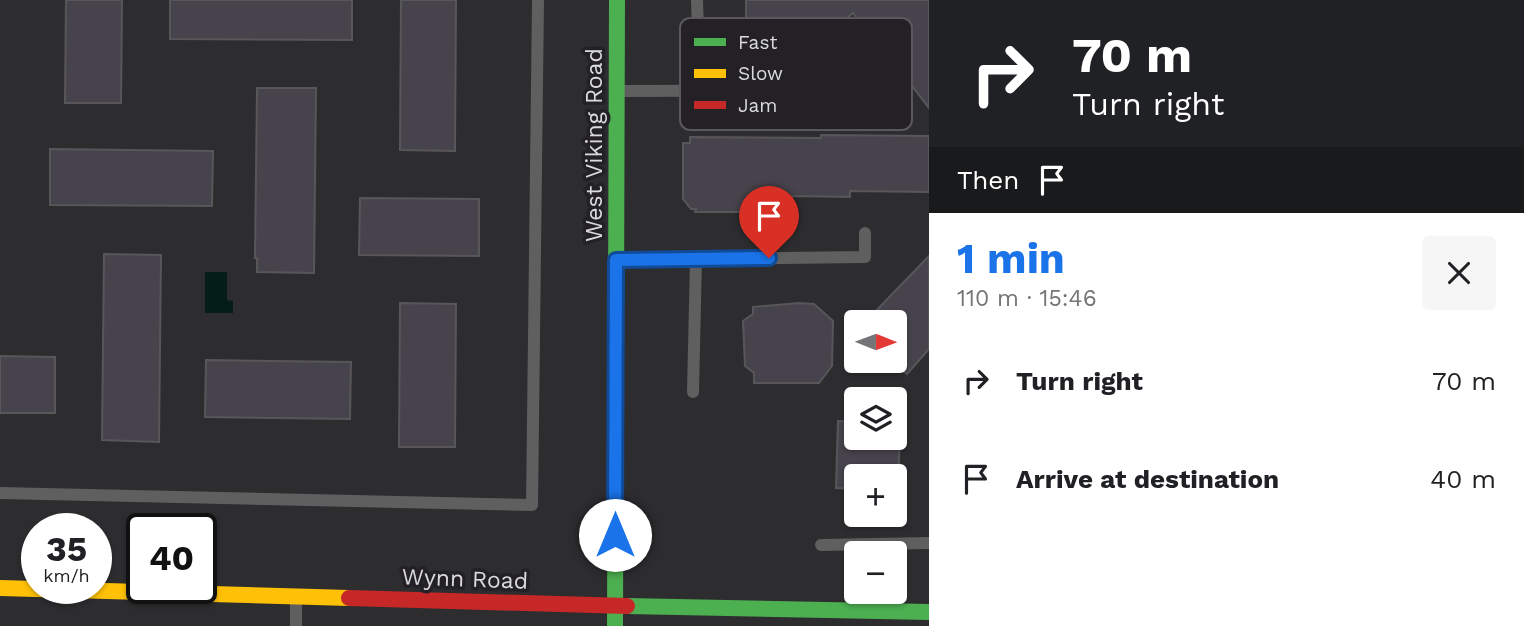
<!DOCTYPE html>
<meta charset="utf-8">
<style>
:root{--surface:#fff;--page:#f6f6f6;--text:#202124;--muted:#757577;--accent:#1a73e8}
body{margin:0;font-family:"Work Sans",sans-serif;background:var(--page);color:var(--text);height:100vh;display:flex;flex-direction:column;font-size:26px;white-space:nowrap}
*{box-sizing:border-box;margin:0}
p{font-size:23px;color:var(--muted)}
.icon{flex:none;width:38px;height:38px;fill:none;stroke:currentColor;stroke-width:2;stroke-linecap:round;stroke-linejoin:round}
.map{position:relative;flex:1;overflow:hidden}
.details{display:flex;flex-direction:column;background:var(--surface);width:595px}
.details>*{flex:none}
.guide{background:#202124;color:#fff;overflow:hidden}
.needle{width:46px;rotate:91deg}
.buttons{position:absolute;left:844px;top:310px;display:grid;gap:14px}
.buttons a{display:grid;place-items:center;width:63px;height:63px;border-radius:7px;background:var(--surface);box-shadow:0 2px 5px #0004;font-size:35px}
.speed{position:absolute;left:21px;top:513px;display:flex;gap:14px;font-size:35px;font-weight:700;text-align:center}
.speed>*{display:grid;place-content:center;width:91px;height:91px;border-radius:50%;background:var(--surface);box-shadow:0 2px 5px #0004;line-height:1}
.speed small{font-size:18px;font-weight:400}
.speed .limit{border:4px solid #111;border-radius:10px;background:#fff;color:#111}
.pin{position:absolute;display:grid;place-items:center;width:60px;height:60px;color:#fff;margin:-72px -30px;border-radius:50% 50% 50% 0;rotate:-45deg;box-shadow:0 0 7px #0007}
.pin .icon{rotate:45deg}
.me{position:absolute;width:77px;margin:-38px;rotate:0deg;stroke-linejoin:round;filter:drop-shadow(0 0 5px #0008)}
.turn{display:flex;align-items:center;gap:24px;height:147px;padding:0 28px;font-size:32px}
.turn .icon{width:91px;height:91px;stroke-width:2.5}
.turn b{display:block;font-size:49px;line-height:60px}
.then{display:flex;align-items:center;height:66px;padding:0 28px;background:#0003;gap:14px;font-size:26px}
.round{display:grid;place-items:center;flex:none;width:74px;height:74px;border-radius:7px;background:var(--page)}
.head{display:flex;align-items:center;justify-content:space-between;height:119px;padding:0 28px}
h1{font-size:42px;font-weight:700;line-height:52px;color:var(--accent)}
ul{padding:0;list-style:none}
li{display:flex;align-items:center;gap:21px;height:98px;padding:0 28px}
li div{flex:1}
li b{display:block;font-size:26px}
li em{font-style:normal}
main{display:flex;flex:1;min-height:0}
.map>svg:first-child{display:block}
.water{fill:#041d17}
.building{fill:#47434c;stroke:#575759;stroke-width:2}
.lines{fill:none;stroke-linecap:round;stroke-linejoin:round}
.lane{stroke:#5f5f60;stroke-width:12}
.fast{stroke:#4caf50;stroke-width:16}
.slow{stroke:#ffc107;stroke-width:16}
.jam{stroke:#c62828;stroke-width:16}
.route-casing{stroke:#114b97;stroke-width:18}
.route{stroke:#1a73e8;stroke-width:12}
.labels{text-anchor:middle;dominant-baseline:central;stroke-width:7;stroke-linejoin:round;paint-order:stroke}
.street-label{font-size:23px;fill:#dbdade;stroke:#232126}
.key{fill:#232126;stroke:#5a585d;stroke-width:2}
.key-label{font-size:19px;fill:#dbdade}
</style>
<main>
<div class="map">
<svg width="929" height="626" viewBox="0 0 929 626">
<rect width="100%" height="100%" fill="#2d2c2f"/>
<path class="water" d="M205,272H227V300L233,301V313H205Z"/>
<g class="building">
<path d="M66,0H122L121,103H65Z"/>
<path d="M170,0H352V40L170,39Z"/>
<path d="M401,0H456L455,151L400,150Z"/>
<path d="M746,0H929V108L870,31L868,33L853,13L819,43L759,42L746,27Z"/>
<path d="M257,88H316L314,273L257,272V258H255Z"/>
<path d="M821,135L929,136V192L850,191V197L792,196V212H695L696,209H691L683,199V143H690V137L821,138Z"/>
<path d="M50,149L213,151L212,206L50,205Z"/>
<path d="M360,198L479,199V256L359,255Z"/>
<path d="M104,254L161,255L159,442L102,440Z"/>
<path d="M929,256V349L907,374L899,367L895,370L890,360H894V322L866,321Z"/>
<path d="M400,303L456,304L455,447H399Z"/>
<path d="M799,303L814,304L833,321L832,366L819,383H754V373L745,366L743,321L753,314V307Z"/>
<path d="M0,356L55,357V413H0Z"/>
<path d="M206,360L351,362L350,419L205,417Z"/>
<path d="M838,421L856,422V438H894V424L900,425L898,490H894V476H856V489L836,488Z"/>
</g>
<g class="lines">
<g class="lane">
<path d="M697,0L700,91"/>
<path d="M620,91L875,90"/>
<path d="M620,260L865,257V233"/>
<path d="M693,392L696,259"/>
<path d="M0,493L532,505L538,0"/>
<path d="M821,545L929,543"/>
<path d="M296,626V600"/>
</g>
<g class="fast">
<path d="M627,606L929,612"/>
<path d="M615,626L617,0"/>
</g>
<path class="slow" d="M0,588L349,598"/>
<path class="jam" d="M349,598L627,606"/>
</g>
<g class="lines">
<g class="route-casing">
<path id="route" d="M615,535L616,260L769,258"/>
</g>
<use href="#route" class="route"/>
</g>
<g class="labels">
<g class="street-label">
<text transform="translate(594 145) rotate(-90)">West Viking Road</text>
<text transform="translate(465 579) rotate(2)">Wynn Road</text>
</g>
</g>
<rect x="680" y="18" width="232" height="112" rx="10" class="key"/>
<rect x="694" y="38" width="32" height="8" fill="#4caf50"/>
<rect x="694" y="69" width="32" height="9" fill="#ffc107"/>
<rect x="694" y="101" width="32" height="8" fill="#c62828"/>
<g class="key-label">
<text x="738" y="49">Fast</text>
<text x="738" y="80">Slow</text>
<text x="738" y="112">Jam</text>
</g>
</svg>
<div class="buttons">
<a><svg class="needle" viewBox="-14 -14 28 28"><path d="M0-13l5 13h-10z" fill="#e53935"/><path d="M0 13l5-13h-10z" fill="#757577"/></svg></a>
<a><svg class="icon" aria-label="layers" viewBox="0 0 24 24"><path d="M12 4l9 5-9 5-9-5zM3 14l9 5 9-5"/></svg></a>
<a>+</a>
<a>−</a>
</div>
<div class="speed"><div>35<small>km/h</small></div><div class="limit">40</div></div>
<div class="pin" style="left:769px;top:258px;background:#d93025"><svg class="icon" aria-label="arrive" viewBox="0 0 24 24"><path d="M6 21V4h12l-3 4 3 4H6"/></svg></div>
<svg class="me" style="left:615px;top:535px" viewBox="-20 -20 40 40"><circle r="19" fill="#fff"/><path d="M0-13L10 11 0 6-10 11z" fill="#1a73e8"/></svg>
</div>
<section class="details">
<div class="guide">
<div class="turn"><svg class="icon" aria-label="right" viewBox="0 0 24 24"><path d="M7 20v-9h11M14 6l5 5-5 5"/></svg><div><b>70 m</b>Turn right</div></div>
<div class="then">Then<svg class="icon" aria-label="arrive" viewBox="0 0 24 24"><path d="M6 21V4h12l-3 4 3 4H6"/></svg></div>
</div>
<div class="head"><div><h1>1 min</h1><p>110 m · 15:46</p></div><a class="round"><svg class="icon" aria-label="close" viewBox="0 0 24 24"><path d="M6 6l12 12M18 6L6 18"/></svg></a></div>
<ul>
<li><svg class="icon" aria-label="right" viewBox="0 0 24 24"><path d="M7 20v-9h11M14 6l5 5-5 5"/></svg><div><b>Turn right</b></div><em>70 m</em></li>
<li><svg class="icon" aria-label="arrive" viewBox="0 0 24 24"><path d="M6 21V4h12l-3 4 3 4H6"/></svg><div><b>Arrive at destination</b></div><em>40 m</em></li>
</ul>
</section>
</main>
